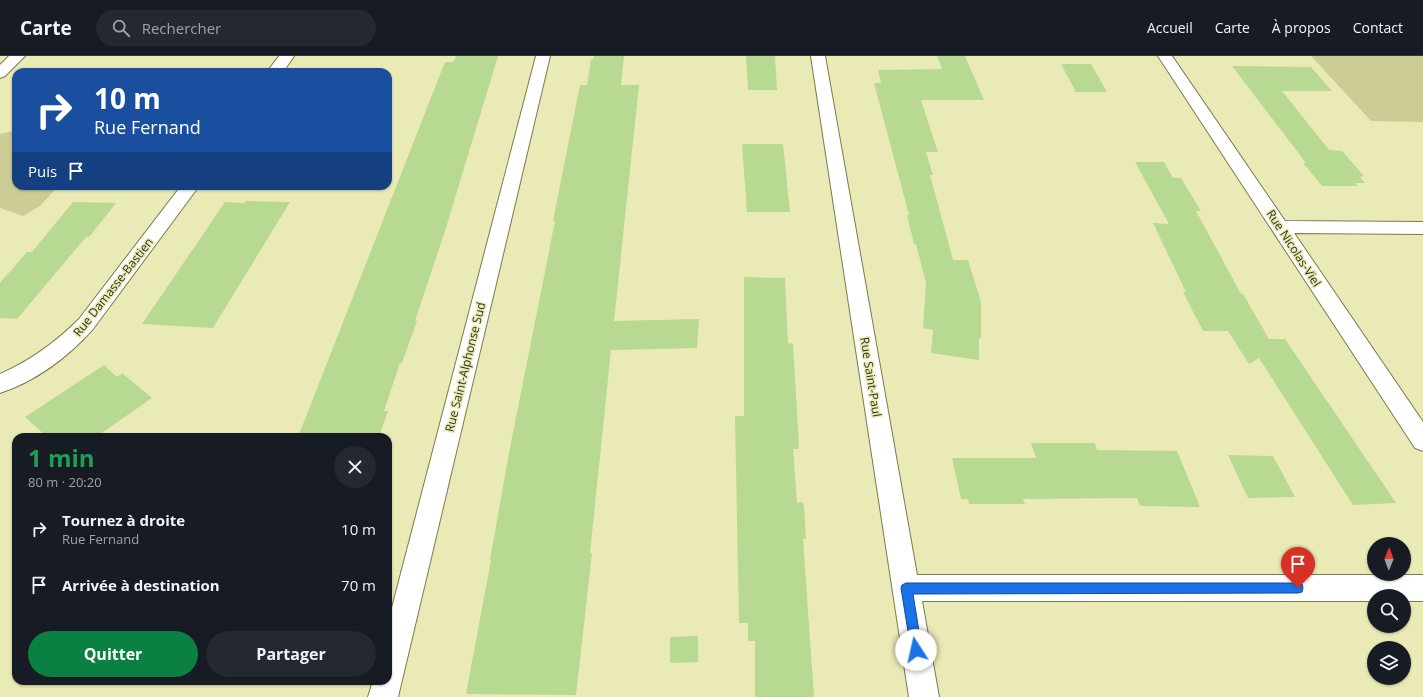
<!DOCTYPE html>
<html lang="fr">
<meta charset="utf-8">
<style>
:root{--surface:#171b24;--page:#242831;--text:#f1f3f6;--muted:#9ea1a6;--line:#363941;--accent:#0b8043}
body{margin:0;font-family:"Open Sans",sans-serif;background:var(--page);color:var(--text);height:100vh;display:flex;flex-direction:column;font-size:15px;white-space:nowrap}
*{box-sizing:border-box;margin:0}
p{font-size:13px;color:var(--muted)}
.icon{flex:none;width:22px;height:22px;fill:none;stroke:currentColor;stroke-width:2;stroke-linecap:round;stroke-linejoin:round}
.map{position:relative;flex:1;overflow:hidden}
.details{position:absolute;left:12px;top:377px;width:380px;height:252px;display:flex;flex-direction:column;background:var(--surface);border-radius:12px;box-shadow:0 1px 3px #0004}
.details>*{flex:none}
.banner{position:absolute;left:12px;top:12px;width:380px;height:122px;border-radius:12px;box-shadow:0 1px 3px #0004;background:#1a4fa0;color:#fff;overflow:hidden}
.needle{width:26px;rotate:1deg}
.buttons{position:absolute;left:1367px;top:481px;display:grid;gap:8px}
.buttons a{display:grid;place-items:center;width:44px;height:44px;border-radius:50%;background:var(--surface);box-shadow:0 1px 3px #0004;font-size:20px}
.pin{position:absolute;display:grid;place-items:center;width:34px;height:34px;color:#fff;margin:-41px -17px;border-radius:50% 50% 50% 0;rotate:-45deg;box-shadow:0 0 4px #0007}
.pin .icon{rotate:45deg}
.me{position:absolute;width:44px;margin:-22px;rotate:350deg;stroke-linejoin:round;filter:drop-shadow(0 0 3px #0008)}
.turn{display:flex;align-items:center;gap:14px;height:84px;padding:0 16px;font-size:18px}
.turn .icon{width:52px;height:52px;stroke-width:2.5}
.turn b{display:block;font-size:28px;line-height:34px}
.then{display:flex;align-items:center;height:38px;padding:0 16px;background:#0003;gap:8px;font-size:15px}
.round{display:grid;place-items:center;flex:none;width:42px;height:42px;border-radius:21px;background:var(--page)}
.head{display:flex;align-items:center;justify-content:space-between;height:68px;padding:0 16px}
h1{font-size:24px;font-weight:700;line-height:30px;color:#1e9e55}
.action{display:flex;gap:8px;margin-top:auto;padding:8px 16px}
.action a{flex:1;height:46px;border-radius:24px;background:var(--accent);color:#fff;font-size:16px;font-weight:700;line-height:46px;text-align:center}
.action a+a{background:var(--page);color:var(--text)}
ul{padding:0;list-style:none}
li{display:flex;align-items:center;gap:12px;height:56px;padding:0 16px}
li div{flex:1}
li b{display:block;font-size:15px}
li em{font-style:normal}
header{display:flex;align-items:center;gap:24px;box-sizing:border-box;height:56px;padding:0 20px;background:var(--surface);border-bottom:1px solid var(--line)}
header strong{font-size:19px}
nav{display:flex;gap:22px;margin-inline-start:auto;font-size:14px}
.search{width:280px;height:36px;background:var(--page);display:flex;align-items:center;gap:10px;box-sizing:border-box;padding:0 14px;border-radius:22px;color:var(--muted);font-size:15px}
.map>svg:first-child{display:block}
.green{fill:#cccd94}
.building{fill:#b8d992}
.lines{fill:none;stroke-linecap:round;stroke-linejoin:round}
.minor-casing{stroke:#7b7b4b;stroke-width:2}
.minor{fill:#fff;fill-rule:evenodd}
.route{fill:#1a73e8;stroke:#114b97}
.labels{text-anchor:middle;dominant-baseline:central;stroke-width:3;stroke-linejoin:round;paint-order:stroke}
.street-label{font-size:12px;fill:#34341f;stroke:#eaeab6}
</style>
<header>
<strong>Carte</strong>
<div class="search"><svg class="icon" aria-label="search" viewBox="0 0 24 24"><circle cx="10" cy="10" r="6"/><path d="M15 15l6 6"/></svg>Rechercher</div>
<nav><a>Accueil</a><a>Carte</a><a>À propos</a><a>Contact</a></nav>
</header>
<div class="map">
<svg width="1423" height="641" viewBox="0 0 1423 641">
<rect width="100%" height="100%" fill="#eaeab6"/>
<g class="green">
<path d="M1311,0H1423V66L1371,65Z"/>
<path d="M16,74V130H58L40,150L23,160L0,152V78Z"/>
</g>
<g class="building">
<path d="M456,0H498L445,175L415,265H417L402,307H400L384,355H388L379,381H298L445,6H453Z"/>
<path d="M594,0H624L621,29H639L614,265L699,263L697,292L611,294L590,497H592L576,639L466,638L491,504H490L509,397L555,165H553L574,59L580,29H587L591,3H593Z"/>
<path d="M746,0H775L777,34H748Z"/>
<path d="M937,0H965L984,44H921L938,96H926L933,119H930L953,204H968L981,246V282H979V304L931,297L933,274L923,272L926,227L916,188H914L907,159H909L874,27H881L878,14L942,13Z"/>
<path d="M1061,8H1091L1107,36H1076Z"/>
<path d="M1232,10L1311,11L1332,35H1282L1329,94L1342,95L1364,120L1360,121L1365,127H1355L1358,130H1322L1303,107H1306Z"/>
<path d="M742,88H783L790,156H747Z"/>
<path d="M1135,106H1164L1173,122H1181L1201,155H1196L1241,238H1243L1269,283H1285L1396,447L1353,449L1259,302L1249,308L1228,275H1203L1183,236H1186L1153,167L1169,168Z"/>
<path d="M246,145L290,146L213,272L142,268L225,146L245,147Z"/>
<path d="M73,146L116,147L89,181H86L17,263L0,262V227L27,196H32Z"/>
<path d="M744,221L785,222L788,287L793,288L799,390L798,393H793L797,447L803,446L804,450L806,483H803L814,641H755V585H748V567H739L735,360H744Z"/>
<path d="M104,309L117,321L122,317L152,342L96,381H47L25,361Z"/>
<path d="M1031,387H1095L1097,394L1177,395L1200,451L1140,450L1137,442L1023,443L1025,448H969L968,443H961L952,402H1036Z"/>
<path d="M1228,399L1273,400L1295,441L1248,442Z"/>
<path d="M698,580V606L670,607V581Z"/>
</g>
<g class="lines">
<g class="minor-casing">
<g id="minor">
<path d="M9,0H25L5,20L0,22V9Z"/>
<path d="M279,0H294L283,16H267Z"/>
<path d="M536,0H550L398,641H368L373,625H388V567Z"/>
<path d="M811,0H825L917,519H1423V545H1404V540H1374V545H922L939,641H909Z"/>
<path d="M1158,0H1172L1285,165L1423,166V178L1294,177L1423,366V395L1415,392Z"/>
<path d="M181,130H199L93,273C68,301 36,325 0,337V318C30,305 56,286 79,263Z"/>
</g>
</g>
<use href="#minor" class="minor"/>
</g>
<path class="route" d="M906,527H1298L1302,528L1303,532L1302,536L1298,537L913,538L922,594L921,599L916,600L912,599L911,594L901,532L902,529Z"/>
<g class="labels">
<g class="street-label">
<text transform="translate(1294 192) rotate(57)">Rue Nicolas-Viel</text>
<text transform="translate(113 231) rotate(-52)">Rue Damasse-Bastien</text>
<text transform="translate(465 311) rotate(-76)">Rue Saint-Alphonse Sud</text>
<text transform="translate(871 321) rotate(81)">Rue Saint-Paul</text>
</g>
</g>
</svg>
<div class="buttons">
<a><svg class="needle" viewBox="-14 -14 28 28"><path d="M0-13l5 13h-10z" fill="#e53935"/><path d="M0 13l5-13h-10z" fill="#9ea1a6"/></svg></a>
<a><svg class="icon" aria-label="search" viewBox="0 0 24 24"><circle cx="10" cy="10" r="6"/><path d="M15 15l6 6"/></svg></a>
<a><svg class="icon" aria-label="layers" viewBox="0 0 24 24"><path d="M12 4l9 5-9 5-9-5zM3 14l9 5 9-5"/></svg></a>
</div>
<div class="pin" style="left:1298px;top:532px;background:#d93025"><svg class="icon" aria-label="arrive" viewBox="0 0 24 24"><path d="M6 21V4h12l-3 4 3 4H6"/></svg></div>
<svg class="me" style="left:916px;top:594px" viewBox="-20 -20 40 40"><circle r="19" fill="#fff"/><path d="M0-13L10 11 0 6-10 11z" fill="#1a73e8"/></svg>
<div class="banner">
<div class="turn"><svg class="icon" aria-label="right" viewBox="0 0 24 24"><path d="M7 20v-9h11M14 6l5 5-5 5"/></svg><div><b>10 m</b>Rue Fernand</div></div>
<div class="then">Puis<svg class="icon" aria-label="arrive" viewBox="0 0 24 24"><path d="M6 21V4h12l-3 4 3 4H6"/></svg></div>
</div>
<section class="details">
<div class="head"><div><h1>1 min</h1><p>80 m · 20:20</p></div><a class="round"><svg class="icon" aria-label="close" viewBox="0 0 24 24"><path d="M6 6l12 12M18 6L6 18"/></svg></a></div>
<ul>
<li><svg class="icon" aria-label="right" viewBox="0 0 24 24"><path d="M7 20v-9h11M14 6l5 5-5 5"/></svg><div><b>Tournez à droite</b><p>Rue Fernand</p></div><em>10 m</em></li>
<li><svg class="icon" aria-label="arrive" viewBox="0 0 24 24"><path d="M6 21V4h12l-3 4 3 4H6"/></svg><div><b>Arrivée à destination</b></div><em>70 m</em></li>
</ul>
<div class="action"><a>Quitter</a><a>Partager</a></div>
</section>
</div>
